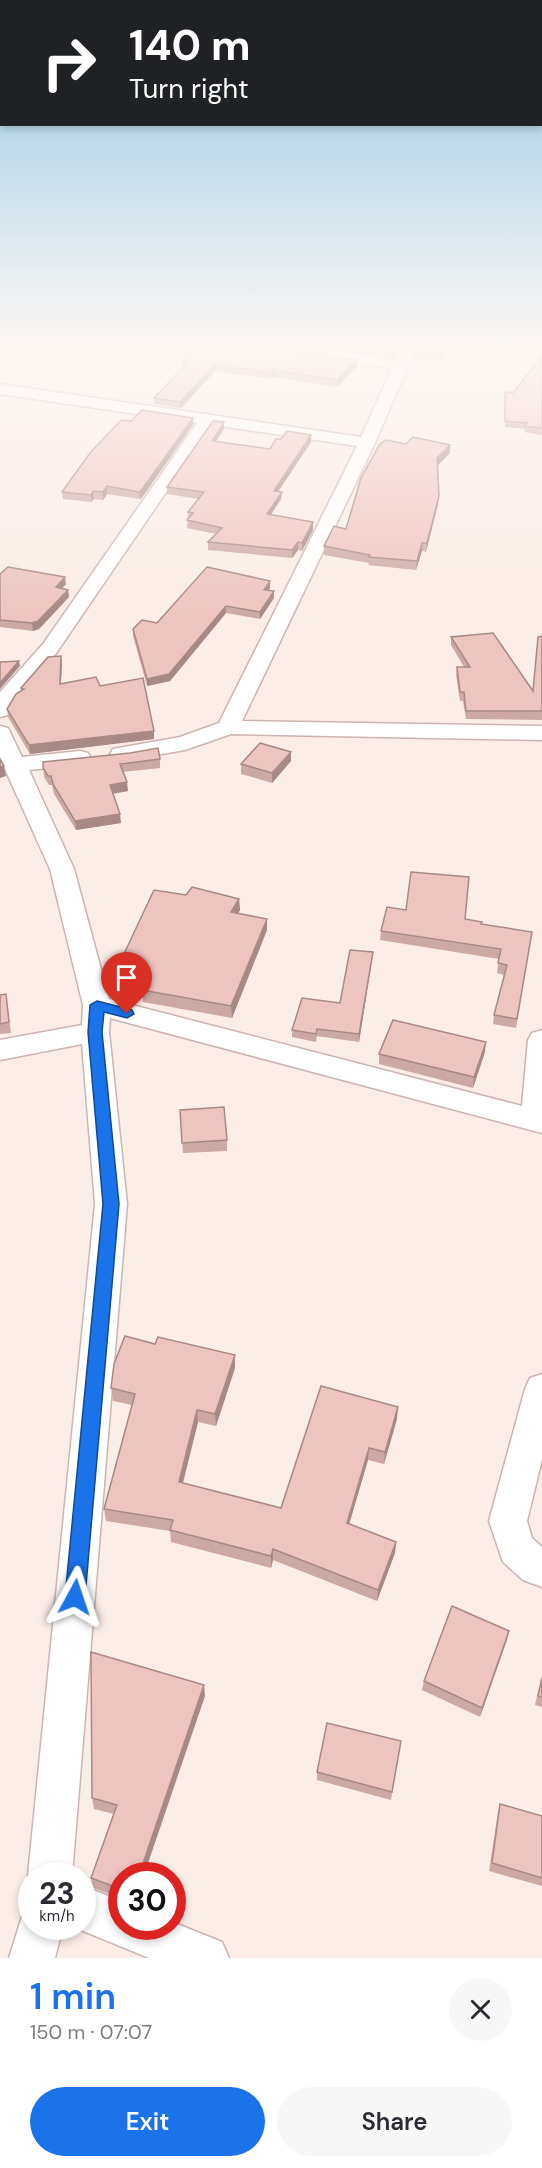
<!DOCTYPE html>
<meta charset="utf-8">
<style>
:root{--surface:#fff;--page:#f7f7f7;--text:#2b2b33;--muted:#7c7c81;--accent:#1a73e8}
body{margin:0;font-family:"DM Sans",sans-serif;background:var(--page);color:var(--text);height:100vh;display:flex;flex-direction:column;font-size:22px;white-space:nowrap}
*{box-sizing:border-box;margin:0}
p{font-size:20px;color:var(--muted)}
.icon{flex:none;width:33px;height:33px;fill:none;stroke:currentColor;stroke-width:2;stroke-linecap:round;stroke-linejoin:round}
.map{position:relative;height:1958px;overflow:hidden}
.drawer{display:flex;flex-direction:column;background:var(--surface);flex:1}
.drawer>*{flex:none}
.hud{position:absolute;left:0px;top:0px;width:543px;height:126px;box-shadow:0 3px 9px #0003;background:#202124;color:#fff;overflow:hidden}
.speed{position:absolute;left:18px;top:1862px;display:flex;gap:12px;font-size:30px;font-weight:700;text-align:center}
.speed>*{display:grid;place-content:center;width:78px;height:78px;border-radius:50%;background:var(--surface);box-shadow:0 3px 9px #0003;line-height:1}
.speed small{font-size:15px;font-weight:400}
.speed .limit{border:9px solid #d22;background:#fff;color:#111}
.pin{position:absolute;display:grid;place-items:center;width:51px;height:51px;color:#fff;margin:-62px -26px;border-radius:50% 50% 50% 0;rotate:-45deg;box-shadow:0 0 6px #0007}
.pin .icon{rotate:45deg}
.me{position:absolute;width:66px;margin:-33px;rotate:5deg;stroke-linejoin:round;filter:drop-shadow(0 0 4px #0008)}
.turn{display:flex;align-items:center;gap:21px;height:126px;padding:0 30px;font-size:27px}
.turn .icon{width:78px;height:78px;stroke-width:2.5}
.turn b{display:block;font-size:42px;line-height:51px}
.round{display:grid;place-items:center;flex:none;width:63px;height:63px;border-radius:32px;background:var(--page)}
.overview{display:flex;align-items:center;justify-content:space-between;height:102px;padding:0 30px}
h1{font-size:36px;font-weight:600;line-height:45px;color:var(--accent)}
.button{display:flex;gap:12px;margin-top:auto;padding:12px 30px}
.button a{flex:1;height:69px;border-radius:36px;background:var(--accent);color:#fff;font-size:24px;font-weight:600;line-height:69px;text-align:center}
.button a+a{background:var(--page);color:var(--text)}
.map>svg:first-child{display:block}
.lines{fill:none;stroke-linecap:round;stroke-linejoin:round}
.minor-casing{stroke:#ceb4b1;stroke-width:3}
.minor{fill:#fff;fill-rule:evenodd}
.wall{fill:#cda9a5}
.shaded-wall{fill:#a78986}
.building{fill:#eec4c0;stroke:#a78986;stroke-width:1.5}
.route{fill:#1a73e8;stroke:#114b97;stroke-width:1.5}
</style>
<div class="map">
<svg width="542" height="1958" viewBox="0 0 542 1958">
<rect width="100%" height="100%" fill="#fbede7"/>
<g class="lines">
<g class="minor-casing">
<g id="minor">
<path d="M237,345H276L396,360L403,345H417L375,443L242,721L542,726V740L231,734L185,750L121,761L113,759L110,754L113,749L180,737L219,723L357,446L212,425L57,652L17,699L8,715L0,717V692L43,644L197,423L0,394V384L361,437L392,368L244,349Z"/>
<path d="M0,726L8,728L22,757L80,751L88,753L91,758L88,763L80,765L29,770L74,869L109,999L522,1106L528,1040L532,1033L542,1030V1133L110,1018L109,1032L127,1204L72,1875H32V1884L28,1875L95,1204L82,1044L0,1060V1040L82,1025L83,1005L50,869L0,758Z"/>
<path d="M542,1374V1459L527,1521L532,1538L542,1547V1587L523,1580L503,1562L489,1521L525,1389L530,1378Z"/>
<path d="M82,1886L122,1901V1926H172V1922L222,1942L229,1958H149L71,1926H82Z"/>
<path d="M32,1907V1926H63L55,1958H9L24,1910Z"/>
</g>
</g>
<use href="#minor" class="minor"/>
</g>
<g class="wall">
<path d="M176,345H242L357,366L337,387L274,377L271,379L215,371L181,408L154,404V398L184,366H182V360L186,356L177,355V349L181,345Z"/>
<path d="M291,345H401L395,358Z"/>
<path d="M417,345H481L475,357L444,353L443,362L413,359L414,353Z"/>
<path d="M489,345H542V352Z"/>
<path d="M542,356V435L524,432L525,429L505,427V392L513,393Z"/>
<path d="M193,418V425L143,496L140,499L107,494L103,500L94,499L91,502L63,499L62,492L131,421Z"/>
<path d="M224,422V429L216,441L270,449L311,442L278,491L281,499L271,514L313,530L302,551L298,550L292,558L208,550V542L216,534L187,528L188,512L199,499L167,494V487Z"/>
<path d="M406,444L450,445V453L438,465L439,496L438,504L426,552L422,551L416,570L368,565L369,563L324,555V546L346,529Z"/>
<path d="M0,574L66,584L62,588L68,590L69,597L39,629L33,631L0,627Z"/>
<path d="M270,588L269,590L274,591V598L260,619L226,613L170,681L147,686L133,636V629L157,623Z"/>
<path d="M542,636V720L466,719L463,701H460L456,675L457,667H464L451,645V637L533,691Z"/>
<path d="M61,656L62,664L61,684L100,686L154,739L30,754L8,717L7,709L21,691V688Z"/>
<path d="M160,759V768L123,772L128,791L113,794L121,823L76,830L54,794L52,785H49L44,777L43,762Z"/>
<path d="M291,761L272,783L241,774V764Z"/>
<path d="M186,895L239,899L240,910L238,913L267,930L232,1018L143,1002L142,990L143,987L117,983L116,971Z"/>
<path d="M465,919L481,924L532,932L516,1028L493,1024L494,1015L504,975L497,973L499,959L380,940L381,931Z"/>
<path d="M373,952L359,1042L317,1036L316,1042L292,1037V1030L340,1003Z"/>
<path d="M6,994L11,1033L0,1034V995Z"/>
<path d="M485,1052L473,1088L379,1064V1054Z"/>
<path d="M180,1110L227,1140V1151L183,1153Z"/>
<path d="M235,1368L216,1426L198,1422L183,1483L281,1508L397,1419L384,1464L368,1460L349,1524L396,1542L395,1553L377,1601L273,1560L271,1568L171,1542L170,1531L106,1521L104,1509L132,1405L113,1401L111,1388Z"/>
<path d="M509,1631L480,1717L422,1690L424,1681Z"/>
<path d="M542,1675V1707L535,1705Z"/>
<path d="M205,1696L122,1898L93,1888L91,1878L114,1814L94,1809L92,1798Z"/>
<path d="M401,1741L391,1800L317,1780V1772Z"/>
<path d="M500,1804L542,1816V1886L489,1871L498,1812Z"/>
</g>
<g class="shaded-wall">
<path d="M398,345H401L395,358V352Z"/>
<path d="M478,345H481L475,357V351Z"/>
<path d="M357,360V366L337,387V380Z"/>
<path d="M215,365V371L181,408L180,402Z"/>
<path d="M274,370V377L271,379V373Z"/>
<path d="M193,418V425L143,496L140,499L139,492Z"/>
<path d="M224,422V429L212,448V441Z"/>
<path d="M311,435V442L274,498V491Z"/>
<path d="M450,445V453L437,466V458Z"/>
<path d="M107,486V494L103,500V492Z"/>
<path d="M93,491L94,499L91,502V495Z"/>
<path d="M282,492L281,499L267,521V514Z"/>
<path d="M439,496L438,504L426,552L427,543Z"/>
<path d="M313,522V530L302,551V543Z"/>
<path d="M298,542V550L292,558V550Z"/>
<path d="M422,543V551L416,570L417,561Z"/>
<path d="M65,577L66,584L56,595V587Z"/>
<path d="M270,581V588L264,597V590Z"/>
<path d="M68,590L69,597L39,629L33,631L32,623Z"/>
<path d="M274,591V598L260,619V612Z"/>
<path d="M226,606V613L170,681L147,686V679Z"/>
<path d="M61,656L62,664L60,693V684Z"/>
<path d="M19,661L20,666L0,689V683Z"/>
<path d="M154,731V739L30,754L29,745Z"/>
<path d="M291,752V761L272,783V773Z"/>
<path d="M4,766L6,776L0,778V767Z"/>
<path d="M127,782L128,791L110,794V785Z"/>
<path d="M120,814L121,823L76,830L75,821Z"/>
<path d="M239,899L240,910L231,924V912Z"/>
<path d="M267,919V930L232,1018L231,1006Z"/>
<path d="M373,952L372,960L359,1042V1034Z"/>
<path d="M486,1042L485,1052L473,1088L474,1077Z"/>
<path d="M235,1355V1368L216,1426L215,1414Z"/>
<path d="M398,1407L397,1419L384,1464L385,1452Z"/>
<path d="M197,1410L198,1422L180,1494L179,1482Z"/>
<path d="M369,1448L368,1460L346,1535L347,1523Z"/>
<path d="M396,1542L395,1553L377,1601L378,1590Z"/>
<path d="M273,1549V1560L271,1568V1556Z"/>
<path d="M509,1631L507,1640L480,1717L482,1708Z"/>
<path d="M204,1685L205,1696L144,1875H139Z"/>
</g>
<g class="building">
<path d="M182,345H242L357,360L337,380L274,370L271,373L215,365L180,402L154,398L189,361L182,360L190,351L177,349Z"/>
<path d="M339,345H398L395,352Z"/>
<path d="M417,345H478L475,351L444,347V356L414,353Z"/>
<path d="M542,356V428L525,426L527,423L505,421V392L513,393Z"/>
<path d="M142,410L193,418L143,488L139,492L107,486L103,492L93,491L91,495L62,492L90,453L121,420L131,421Z"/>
<path d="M213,421L224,422L212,441L270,449L276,439H281L287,431L311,435L274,491L282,492L267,514L313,522L302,543L298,542L292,550L208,542L222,528L187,520L193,513L188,512L204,492L167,487Z"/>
<path d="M413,437L450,445L437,458L439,496L427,543H422L417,561L369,557L370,555L324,546L334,526L346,529L361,478L380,444L386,440L406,444Z"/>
<path d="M8,567L65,577L56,587L68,590L38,621L32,623L0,620V574Z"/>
<path d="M207,567L270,581L264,590L274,591L260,612L226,606L169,674L147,679L133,629L142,620L157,623Z"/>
<path d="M493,633L533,691L538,637L542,636V711H466L464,692H460L457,667H470L451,637Z"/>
<path d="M61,656L60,684L96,677L100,686L143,678L154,731L29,745L7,709L16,694L24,689L21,688L48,657Z"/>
<path d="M19,661L0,683V662Z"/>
<path d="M260,743L291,752L272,773L241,764Z"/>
<path d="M158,748L160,759L120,764L127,782L110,785L120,814L75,821L53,784L51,776H48L43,768V762L130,753Z"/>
<path d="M0,759L4,766L0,767Z"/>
<path d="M411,872L469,877L465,919L482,922L481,924L532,932L517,1019L494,1015L507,965L498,963L501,949L381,931L387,907L406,910Z"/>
<path d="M192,887L239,899L231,912L267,919L231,1006L142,990L148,977L116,971L154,890L186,895Z"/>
<path d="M350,950L373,952L359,1034L317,1029L316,1034L292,1030L302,998L340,1003Z"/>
<path d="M6,994L9,1022L0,1024V995Z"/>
<path d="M393,1020L486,1042L474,1077L379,1054Z"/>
<path d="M224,1107L227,1140L182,1143L180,1110Z"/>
<path d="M125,1336L155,1344L158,1337L235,1355L215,1414L197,1410L179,1482L281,1508L321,1386L398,1407L385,1452L369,1448L347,1523L396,1542L378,1590L273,1549L271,1556L170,1530L173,1520L104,1509L135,1394L111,1388L114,1364Z"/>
<path d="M452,1606L509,1631L482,1708L424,1681Z"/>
<path d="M91,1652L204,1685L139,1875H122V1896L121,1889L91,1878L117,1805L92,1798Z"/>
<path d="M542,1678V1697L538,1696Z"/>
<path d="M327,1723L401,1741L392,1792L317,1772Z"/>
<path d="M500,1804L542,1816V1878L492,1863Z"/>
</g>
<linearGradient id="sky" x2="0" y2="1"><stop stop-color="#96c7e3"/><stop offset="0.56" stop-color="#fdf7f4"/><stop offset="1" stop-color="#fdf7f4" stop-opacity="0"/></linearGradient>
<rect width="542" height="619" fill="url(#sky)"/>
<path class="route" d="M97,1001L132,1010L134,1014L127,1018L104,1012L102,1032L119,1204L85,1597L82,1604L75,1607L68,1604L65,1597L103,1204L88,1032L90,1005Z"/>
</svg>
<div class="speed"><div>23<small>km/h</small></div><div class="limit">30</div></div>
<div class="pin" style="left:127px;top:1014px;background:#d93025"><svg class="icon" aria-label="arrive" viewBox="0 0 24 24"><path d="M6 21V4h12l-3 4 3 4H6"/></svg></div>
<svg class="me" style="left:75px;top:1597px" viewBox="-20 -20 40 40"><path d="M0-17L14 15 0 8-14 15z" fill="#1a73e8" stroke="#fff" stroke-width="4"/></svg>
<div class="hud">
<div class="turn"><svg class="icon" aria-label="right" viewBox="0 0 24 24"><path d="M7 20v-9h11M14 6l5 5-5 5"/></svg><div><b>140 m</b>Turn right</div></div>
</div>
</div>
<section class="drawer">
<div class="overview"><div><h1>1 min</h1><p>150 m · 07:07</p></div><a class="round"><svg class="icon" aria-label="close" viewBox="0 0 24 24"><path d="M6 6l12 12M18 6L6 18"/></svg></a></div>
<div class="button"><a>Exit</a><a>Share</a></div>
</section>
